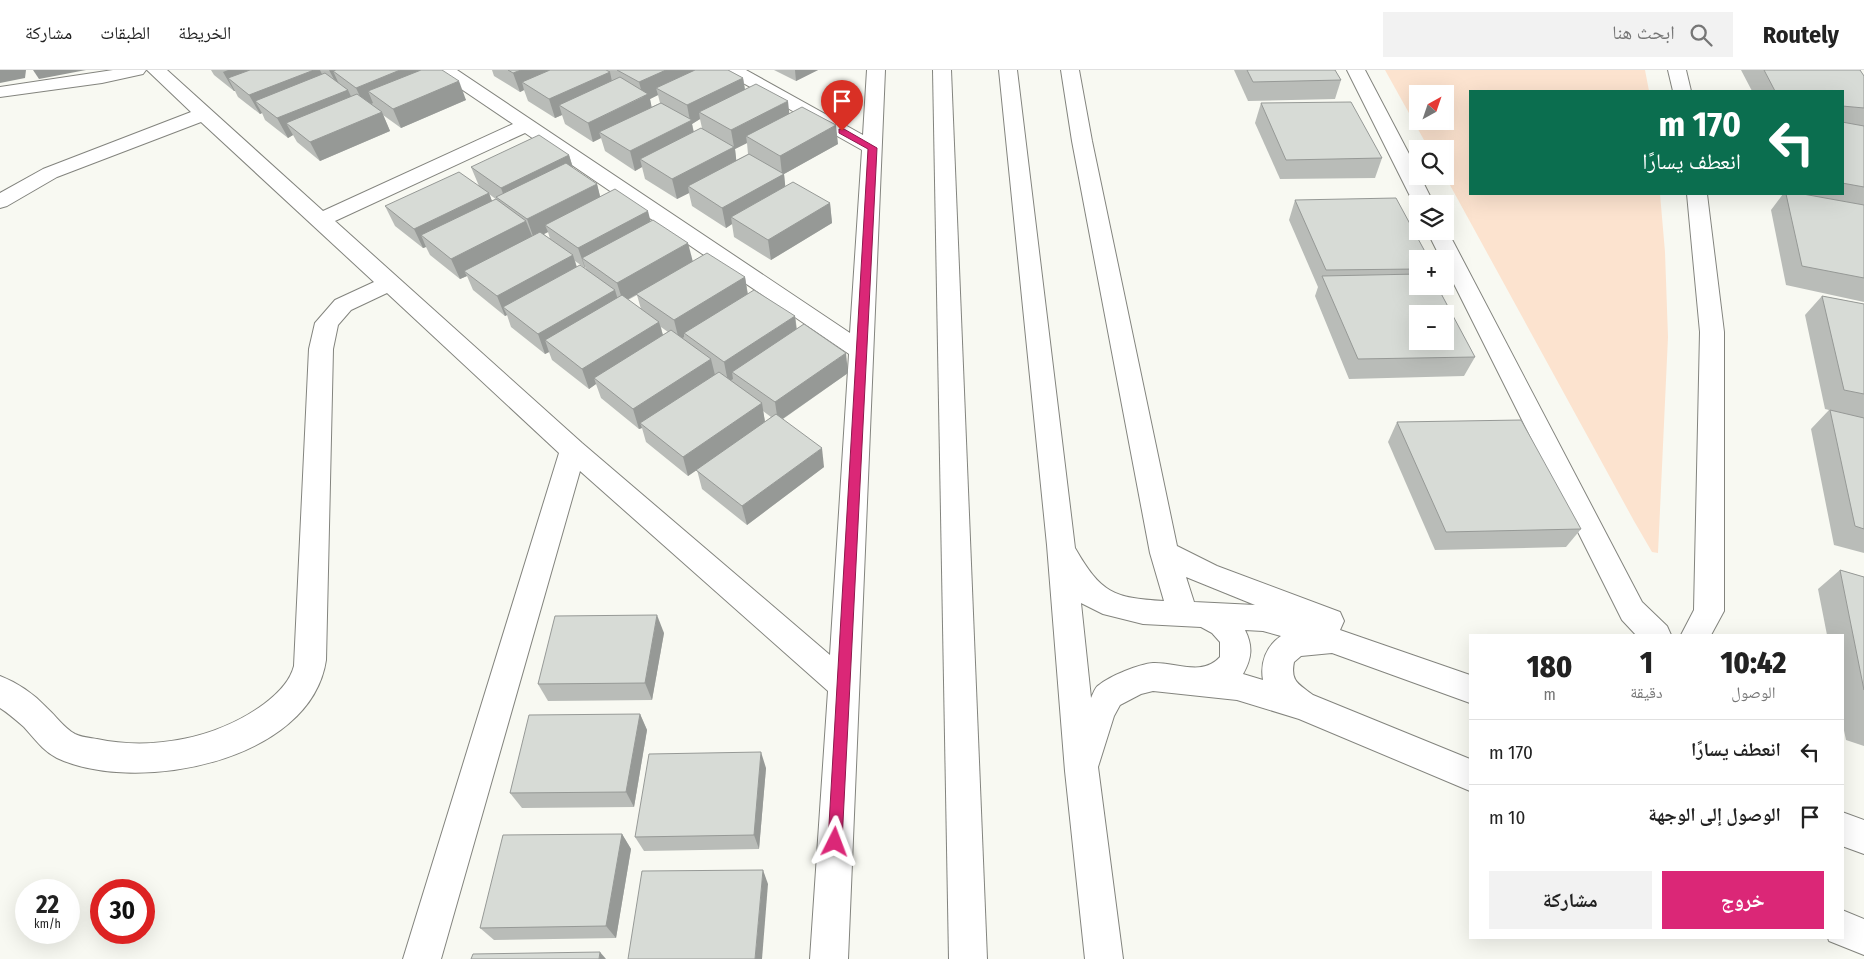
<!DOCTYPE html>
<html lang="ar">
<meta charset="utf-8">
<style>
:root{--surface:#fff;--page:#f2f2f2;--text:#222;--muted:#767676;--line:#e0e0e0;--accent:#db2777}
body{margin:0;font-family:"Fira Sans Condensed","Noto Naskh Arabic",sans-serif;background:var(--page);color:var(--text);direction:rtl;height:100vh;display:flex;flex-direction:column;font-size:19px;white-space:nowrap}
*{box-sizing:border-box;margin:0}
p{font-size:16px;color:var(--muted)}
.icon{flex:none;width:28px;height:28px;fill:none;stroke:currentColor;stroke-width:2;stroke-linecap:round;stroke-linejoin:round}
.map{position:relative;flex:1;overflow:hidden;direction:ltr}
.details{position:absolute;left:1469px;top:564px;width:375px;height:305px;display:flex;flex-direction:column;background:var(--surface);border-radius:0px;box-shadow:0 5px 20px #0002;direction:rtl}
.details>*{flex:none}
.guide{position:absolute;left:1469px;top:20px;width:375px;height:105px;border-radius:0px;box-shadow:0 5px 20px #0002;direction:rtl;background:#0b6e4f;color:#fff;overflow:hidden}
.needle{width:32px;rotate:40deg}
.tools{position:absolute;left:1409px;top:15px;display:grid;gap:10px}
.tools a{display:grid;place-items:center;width:45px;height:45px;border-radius:0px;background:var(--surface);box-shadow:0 5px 20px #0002;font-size:25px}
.speed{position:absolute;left:15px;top:809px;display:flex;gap:10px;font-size:25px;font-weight:700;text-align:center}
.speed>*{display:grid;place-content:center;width:65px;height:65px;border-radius:50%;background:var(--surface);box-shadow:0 5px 20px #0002;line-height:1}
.speed small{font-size:12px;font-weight:400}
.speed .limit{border:8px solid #d22;background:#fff;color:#111}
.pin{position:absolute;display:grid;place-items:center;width:42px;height:42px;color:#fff;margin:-51px -21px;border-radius:50% 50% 50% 0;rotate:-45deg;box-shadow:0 0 5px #0007}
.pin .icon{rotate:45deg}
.me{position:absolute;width:55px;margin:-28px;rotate:3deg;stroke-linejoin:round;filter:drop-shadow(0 0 4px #0008)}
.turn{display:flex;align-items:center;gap:18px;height:105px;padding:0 20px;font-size:22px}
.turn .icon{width:65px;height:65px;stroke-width:2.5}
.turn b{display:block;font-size:35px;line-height:42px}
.eta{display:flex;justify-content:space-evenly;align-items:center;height:85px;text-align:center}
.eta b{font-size:30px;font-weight:800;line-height:35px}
.action{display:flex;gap:10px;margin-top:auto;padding:10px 20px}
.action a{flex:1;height:58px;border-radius:0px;background:var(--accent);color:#fff;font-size:20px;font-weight:800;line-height:58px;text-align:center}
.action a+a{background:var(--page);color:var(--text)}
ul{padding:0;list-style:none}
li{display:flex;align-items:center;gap:15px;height:65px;padding:0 20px;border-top:1px solid var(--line)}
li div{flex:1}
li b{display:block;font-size:19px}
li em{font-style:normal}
header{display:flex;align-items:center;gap:30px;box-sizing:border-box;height:70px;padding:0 25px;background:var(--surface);border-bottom:1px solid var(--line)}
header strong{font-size:24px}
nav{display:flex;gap:28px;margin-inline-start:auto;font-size:18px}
.search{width:350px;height:45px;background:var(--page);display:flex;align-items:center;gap:12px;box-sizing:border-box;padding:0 18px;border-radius:0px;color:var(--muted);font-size:19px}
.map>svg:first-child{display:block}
.green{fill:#fce3cf;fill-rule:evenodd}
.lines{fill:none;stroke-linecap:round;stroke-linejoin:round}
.minor-casing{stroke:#83847e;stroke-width:2}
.minor{fill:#fff;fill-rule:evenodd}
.wall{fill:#b9bcb8;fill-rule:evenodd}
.shaded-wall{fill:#969996}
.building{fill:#d7dbd6;stroke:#969996;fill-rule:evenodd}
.route{fill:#db2777;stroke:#8e194d}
</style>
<header>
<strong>Routely</strong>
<div class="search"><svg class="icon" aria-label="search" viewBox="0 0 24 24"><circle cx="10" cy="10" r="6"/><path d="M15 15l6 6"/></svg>ابحث هنا</div>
<nav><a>الخريطة</a><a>الطبقات</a><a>مشاركة</a></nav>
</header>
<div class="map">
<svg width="1864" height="889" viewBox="0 0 1864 889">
<rect width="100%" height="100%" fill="#f8f9f2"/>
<path class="green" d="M1385,0H1645L1649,21H1470V124H1660L1665,182L1668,267L1658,483L1652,482L1634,451L1445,106V79H1429ZM1418,24H1445V51H1418Z"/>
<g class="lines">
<g class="minor-casing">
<g id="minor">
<path d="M113,0H146L143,4L102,13L0,27V17Z"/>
<path d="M147,0H167L323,141L513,54L439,4L436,0H457L850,263L862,80L727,4L724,0H746L863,65L867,0H885L848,889H810L828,621L580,401L441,889H403L559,383L387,223L351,240L338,255L333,279L326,590C311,692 136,725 57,688C43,681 34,668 24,657C16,650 8,643 0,638V606C18,613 34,624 47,638C56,646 64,658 75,664C81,667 90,668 97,669C153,681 218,668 264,634C276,625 290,612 294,596L309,279L315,253L335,230L374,212L201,52L57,107L7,136L0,138V123L43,99L191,42ZM525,63L849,284L830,585L582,373L335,151Z"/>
<path d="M933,0H951L987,889H949Z"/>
<path d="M999,0H1017L1075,478C1101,523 1113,528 1164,531L1150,483L1072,71L1061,0H1079L1092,71L1177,476L1217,496L1340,542L1344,551L1340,560L1470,605V633L1332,583L1301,586L1294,592C1290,612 1299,614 1313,625L1470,689V721L1299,649L1237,630L1153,621L1141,624L1120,635L1114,646L1098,697L1123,889H1085L1065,701L1047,475ZM1186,507L1255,535L1194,532ZM1081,533L1103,544L1143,554L1201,557L1212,563L1220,572V587C1202,607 1176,592 1153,593C1139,594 1110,606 1099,615C1095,617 1093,624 1091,628ZM1245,560L1263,561L1281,566C1266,576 1260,593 1263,610L1243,604C1252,588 1253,576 1245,560Z"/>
<path d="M1347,0H1365L1418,101V106H1420L1434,134H1418V139L1414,134Z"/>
<path d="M1668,0H1686L1691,21H1673Z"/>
<path d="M1687,124H1707L1724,262V541L1711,565H1681L1694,540L1700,262Z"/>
<path d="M1445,156L1642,532L1667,556L1671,565H1636L1622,550L1445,196V189H1441L1427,161H1445Z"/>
<path d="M1842,742L1864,750V784L1842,776Z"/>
<path d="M1842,840L1864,849V885L1829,871L1828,868H1842Z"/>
</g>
</g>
<use href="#minor" class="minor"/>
</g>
<g class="wall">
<path d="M211,0H442L466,30L401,58L383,45L390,61L320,91L297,72L293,65L288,68L265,50L262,43L260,44L238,27L235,21H234L214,5Z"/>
<path d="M492,0H728L743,8L745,19L789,44L838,74L784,104L785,117L830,133L832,153L771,190L734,167L732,154L726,158L692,136L689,123L677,129L645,109L642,97L635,101L605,81L601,68L593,72L565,54L562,45L555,48L528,31L524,20L520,22L494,6ZM658,25L660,33L651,37L650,29ZM700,49L702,58L694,62L692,54ZM747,73L748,84L736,90L735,79Z"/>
<path d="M774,0H818L796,11Z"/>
<path d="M1234,0H1335L1341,10L1335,29L1248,31Z"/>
<path d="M1741,0H1860L1864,6V232L1786,215L1771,140L1783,124H1842V21H1752Z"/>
<path d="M1261,33L1382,88L1375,108L1280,109L1255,53Z"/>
<path d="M569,85L573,98L597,114L600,127L650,151L692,191L745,207L748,224L795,246L797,259L848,303L783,349L824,397L747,455L702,419L697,400L688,406L646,372L642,358L639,359L601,328L596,314L589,319L552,290L549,282L545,284L511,257L507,245L505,246L473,220L467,206L460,209L430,185L426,177L423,178L395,156L385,136L479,116L471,97ZM489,124L497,130L498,131H492ZM548,162L550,169L544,164ZM575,191L585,198V197L586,199L577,197ZM637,225L641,239L628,230ZM661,257L668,262L663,266ZM763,341L771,347L765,352Z"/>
<path d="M1295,130L1418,189V216L1475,287L1464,306L1349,309L1315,226L1318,217L1289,150Z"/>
<path d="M1822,226L1864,234V483L1834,475L1811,359L1829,340L1825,339L1805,245Z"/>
<path d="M1397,352L1581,459L1566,477L1435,480L1388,372Z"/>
<path d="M1840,500L1864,507V676L1846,670L1842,651V565H1827L1818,519Z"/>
<path d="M664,563L652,630L548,631L538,614Z"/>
<path d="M640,644L647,660L634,737L522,738L510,723Z"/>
<path d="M766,698L759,779L644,781L635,767Z"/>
<path d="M622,764L631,779L616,868L494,870L480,858Z"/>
</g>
<g class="shaded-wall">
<path d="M0,0H26L25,8L0,13Z"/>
<path d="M33,0H86L39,9Z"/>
<path d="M228,0H289L228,8L235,21H234L223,2Z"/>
<path d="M314,0H320L328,17L255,31L262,43L260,44L249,25Z"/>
<path d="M329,0H375L333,1L339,14L337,15Z"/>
<path d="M400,0H426L368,21L373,33L365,37L356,18Z"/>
<path d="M521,0H571L522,12L524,20L520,22L513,3Z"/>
<path d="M666,0H698L656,18L658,25L650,29L653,43L599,62L601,68L593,72L588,53L643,27L639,12Z"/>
<path d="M795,0H818L796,11Z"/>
<path d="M610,2L614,21L559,35L562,45L555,48L549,29Z"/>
<path d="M743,8L746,27L699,42L700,49L692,54L695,70L640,89L642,97L635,101L630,81L690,51L687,35Z"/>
<path d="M459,11L466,30L401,58L393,39Z"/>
<path d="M348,20L357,39L286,53L293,65L288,68L277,48Z"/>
<path d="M788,31L790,50L746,66L747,73L735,79L737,96L688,116L689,123L677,129L672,109L734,77L731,60Z"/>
<path d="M382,42L390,61L320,91L310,72Z"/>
<path d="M836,55L838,74L784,104L786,123L731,147L732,154L726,158L722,138L782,104L780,86Z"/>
<path d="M569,85L575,104L507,135L501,118Z"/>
<path d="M597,114L602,134L545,155L548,162L534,169L527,149Z"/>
<path d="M489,123L496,142L421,165L426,177L423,178L414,159Z"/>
<path d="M830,133L832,153L771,190L768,170Z"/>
<path d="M648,141L653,161L582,188L585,197V198L578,178Z"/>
<path d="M526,151L534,171L464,201L467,206L460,209L451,189Z"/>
<path d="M688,173L693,192L623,232L617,213Z"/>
<path d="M573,185L579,205L503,237L507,245L505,246L497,226Z"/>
<path d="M745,207L748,227L684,263V267L679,270L674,250Z"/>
<path d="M615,220L621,240L545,270L549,282L545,284L538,264Z"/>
<path d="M795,246L797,266L732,302L733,309L728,312L724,292Z"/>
<path d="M659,252L665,272L594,308L596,314L589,319L582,299Z"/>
<path d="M846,283L848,303L778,352L775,332Z"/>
<path d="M711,289L716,309L640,353L642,358L639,359L633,339Z"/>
<path d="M762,333L765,352L688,406L683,387Z"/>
<path d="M822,378L824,397L747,455L742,436Z"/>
<path d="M657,545L664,563L652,630L645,613Z"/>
<path d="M640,644L647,660L634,737L626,722Z"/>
<path d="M761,682L766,698L759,779L754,765Z"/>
<path d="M622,764L631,779L616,868L606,856Z"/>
<path d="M763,800L768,814L762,889H755Z"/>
<path d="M600,882L606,889H599Z"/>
</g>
<g class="building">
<path d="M250,0H314L249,25L228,8Z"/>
<path d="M336,0H400L356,18L333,1Z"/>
<path d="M421,0H442L459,11L393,39L368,21Z"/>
<path d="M508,0H521L513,3Z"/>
<path d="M550,0H606L610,2L549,29L522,12Z"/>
<path d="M617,0H666L639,12Z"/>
<path d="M695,0H728L743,8L687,35L656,18Z"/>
<path d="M1247,0H1335L1341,10L1253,12Z"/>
<path d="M1764,0H1860L1864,6V38L1842,36V21H1775Z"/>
<path d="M325,3L348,20L277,48L255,31Z"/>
<path d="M620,7L648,24L588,53L559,35Z"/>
<path d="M756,14L788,31L731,60L699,42Z"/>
<path d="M357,24L382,42L310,72L286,53Z"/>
<path d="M1351,32L1382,88L1286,90L1261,33Z"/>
<path d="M661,33L692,50L630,81L599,62Z"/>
<path d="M802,37L836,55L780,86L746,66Z"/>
<path d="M1842,52L1864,56V117L1842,113Z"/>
<path d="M701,58L734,77L672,109L640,89Z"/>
<path d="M539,65L569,85L501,118L471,97Z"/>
<path d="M749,84L784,104L722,138L688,116Z"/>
<path d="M566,93L597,114L527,149L496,127Z"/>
<path d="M459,102L489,123L414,159L385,136Z"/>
<path d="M793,112L830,133L768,170L731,147Z"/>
<path d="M615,119L648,141L578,178L545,155Z"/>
<path d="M1786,124H1803L1864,135V208L1802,196Z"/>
<path d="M1396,128L1429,189H1418V199L1326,200L1295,130Z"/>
<path d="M496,129L526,151L451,189L421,165Z"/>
<path d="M653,150L688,173L617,213L582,188Z"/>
<path d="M540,162L573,185L497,226L464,201Z"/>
<path d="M707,183L745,207L674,250L636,224Z"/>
<path d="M580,195L615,220L538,264L503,237Z"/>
<path d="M1418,204V216H1437L1475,287L1358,289L1322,206ZM1418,244H1445V271H1418Z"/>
<path d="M754,220L795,246L724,292L684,263Z"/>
<path d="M622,225L659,252L582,299L545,270Z"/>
<path d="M1822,226L1864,234V324L1844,320Z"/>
<path d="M804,254L846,283L775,332L732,302Z"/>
<path d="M671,260L711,289L633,339L594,308Z"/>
<path d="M719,302L762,333L683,387L640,353Z"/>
<path d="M1830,340L1864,348V459L1855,456Z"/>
<path d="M776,344L822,378L742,436L696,400Z"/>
<path d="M1521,350L1581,459L1446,462L1397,352Z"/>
<path d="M1840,500L1864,507V620Z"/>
<path d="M657,545L645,613L538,614L555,546Z"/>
<path d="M640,644L626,722L510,723L529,645Z"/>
<path d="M761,682L754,765L635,767L649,684Z"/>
<path d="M622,764L606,856L480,858L503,765Z"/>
<path d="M763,800L755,889H628L642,801Z"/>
<path d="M600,882L599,889H471L473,884Z"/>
</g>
<path class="route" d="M839,59H844L877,78L842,772L840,777L835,779L830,777L828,772L868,79L839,63Z"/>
</svg>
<div class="tools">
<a><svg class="needle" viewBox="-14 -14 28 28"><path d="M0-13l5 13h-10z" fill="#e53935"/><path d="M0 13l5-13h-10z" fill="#767676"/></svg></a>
<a><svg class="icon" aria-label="search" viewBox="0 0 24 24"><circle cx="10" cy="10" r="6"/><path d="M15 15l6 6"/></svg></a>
<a><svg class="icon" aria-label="layers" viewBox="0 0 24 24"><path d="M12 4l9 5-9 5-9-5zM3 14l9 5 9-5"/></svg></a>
<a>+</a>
<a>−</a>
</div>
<div class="speed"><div>22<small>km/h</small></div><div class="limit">30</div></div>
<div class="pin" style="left:842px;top:61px;background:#d93025"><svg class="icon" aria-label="arrive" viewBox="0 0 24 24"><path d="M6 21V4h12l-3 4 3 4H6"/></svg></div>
<svg class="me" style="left:835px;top:772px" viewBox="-20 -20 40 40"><path d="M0-17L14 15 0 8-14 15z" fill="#db2777" stroke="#fff" stroke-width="4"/></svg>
<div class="guide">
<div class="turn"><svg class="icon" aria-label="left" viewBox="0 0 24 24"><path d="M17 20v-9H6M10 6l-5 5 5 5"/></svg><div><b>170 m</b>انعطف يسارًا</div></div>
</div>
<section class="details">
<div class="eta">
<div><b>10:42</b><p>الوصول</p></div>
<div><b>1</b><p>دقيقة</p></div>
<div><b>180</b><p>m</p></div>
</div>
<ul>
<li><svg class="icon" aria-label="left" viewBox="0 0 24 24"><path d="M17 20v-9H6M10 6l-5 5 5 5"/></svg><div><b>انعطف يسارًا</b></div><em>170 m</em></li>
<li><svg class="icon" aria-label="arrive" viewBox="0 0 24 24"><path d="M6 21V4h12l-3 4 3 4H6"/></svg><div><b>الوصول إلى الوجهة</b></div><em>10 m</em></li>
</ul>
<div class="action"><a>خروج</a><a>مشاركة</a></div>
</section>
</div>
